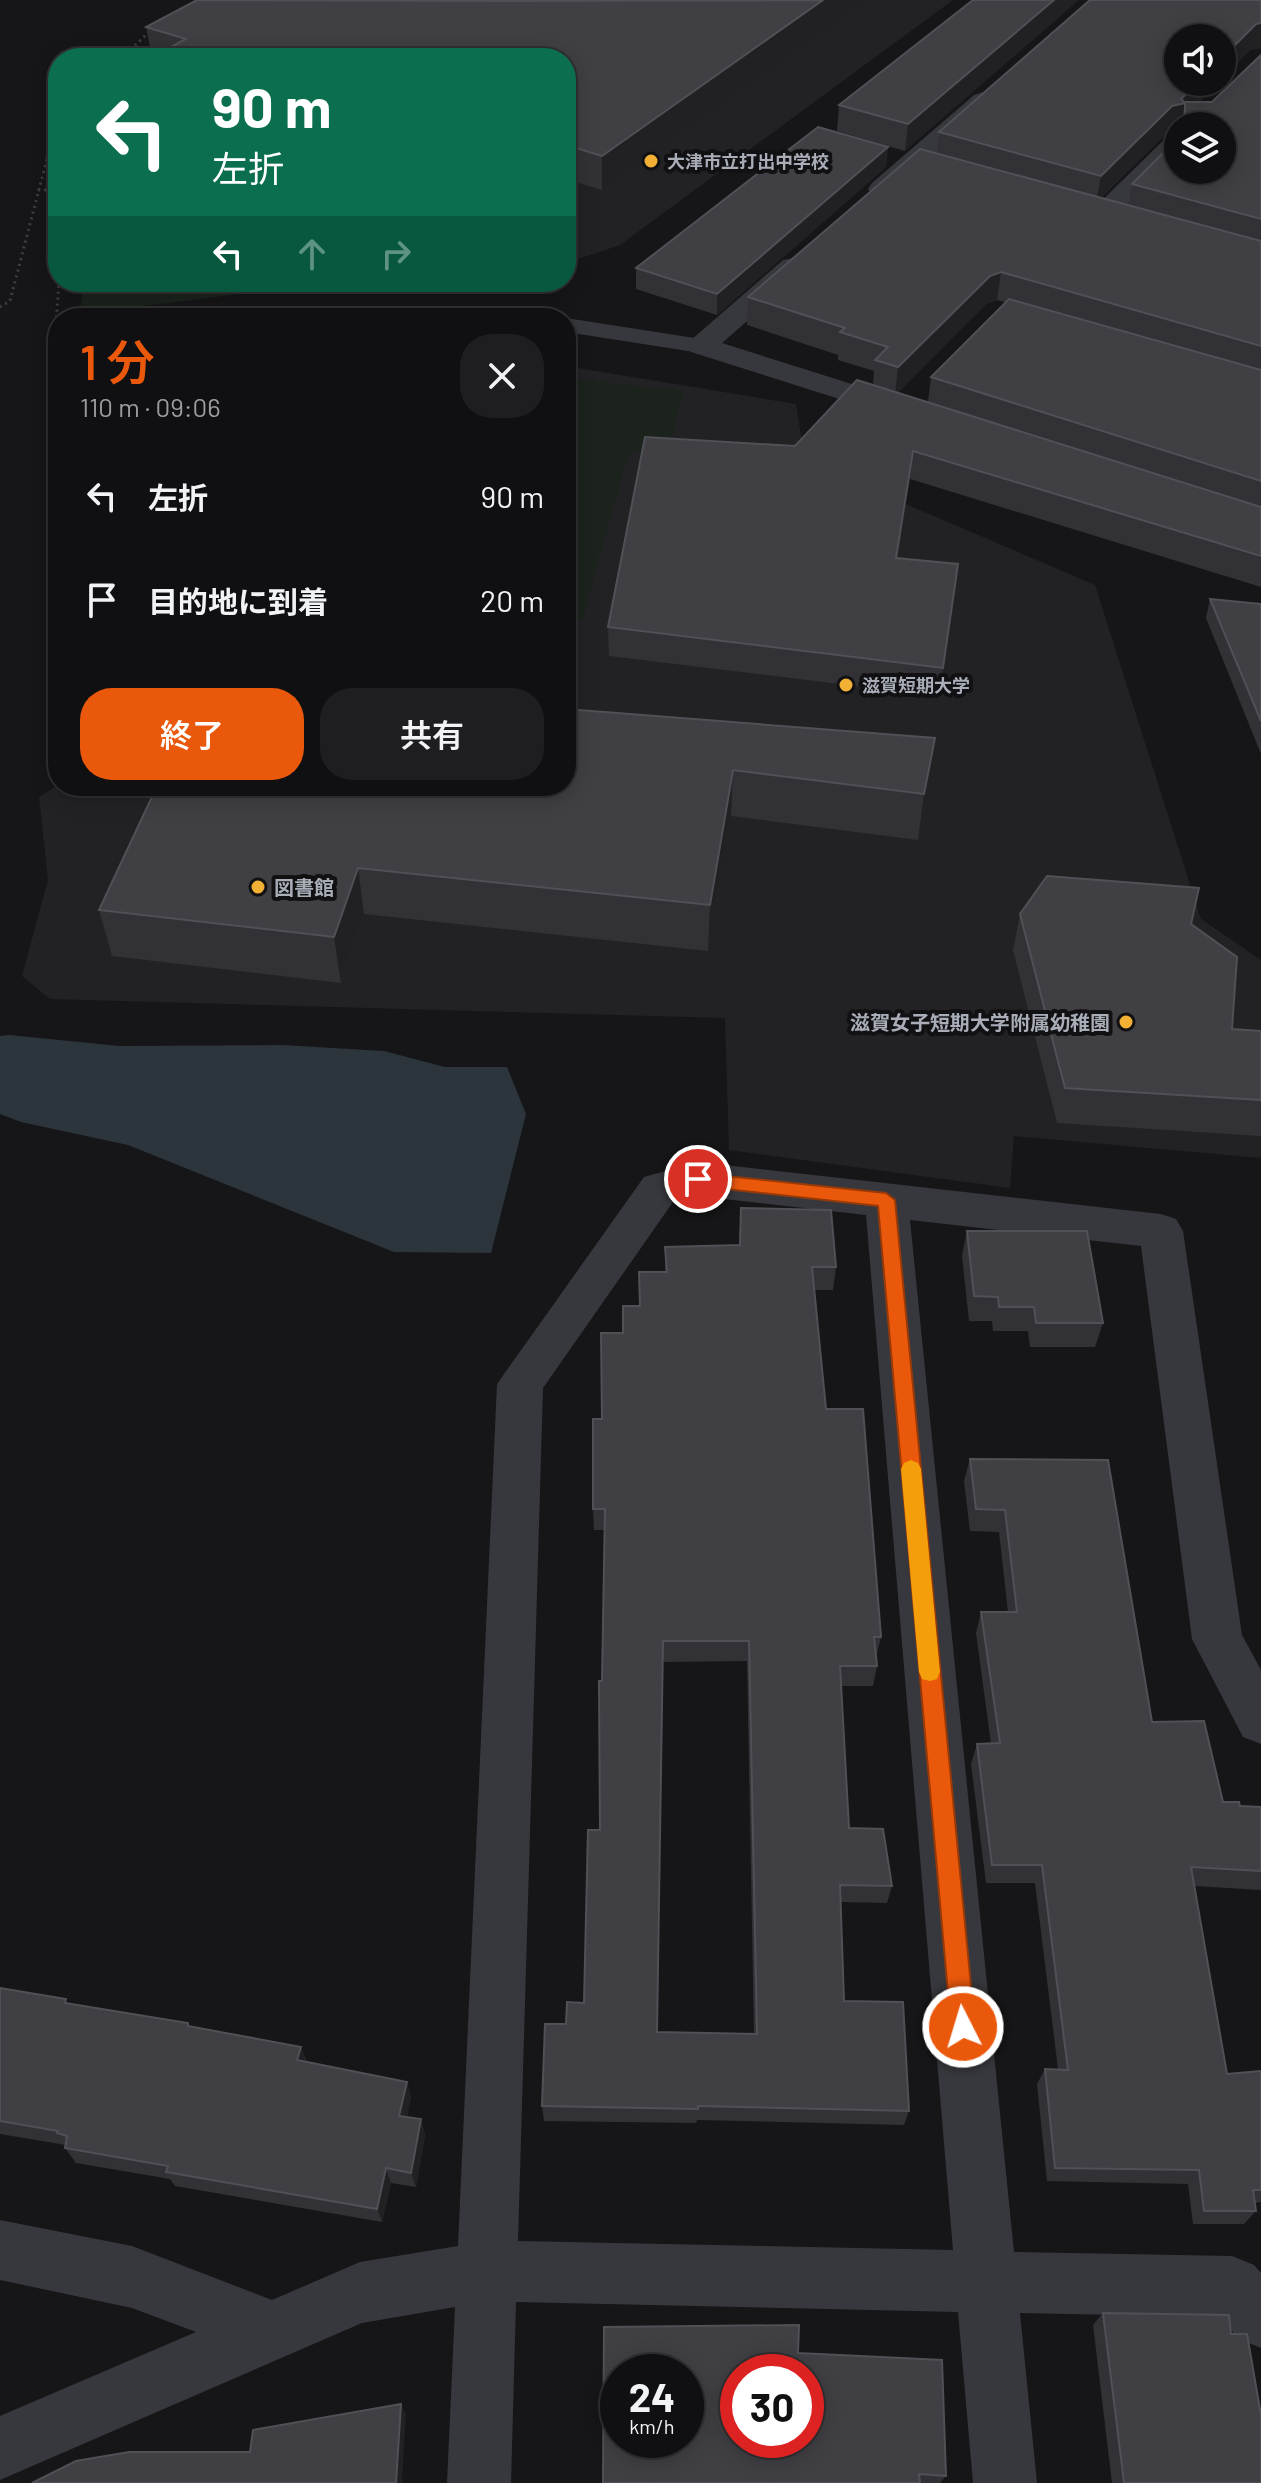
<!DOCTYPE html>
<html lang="ja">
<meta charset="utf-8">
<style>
:root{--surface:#101012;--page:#1e1e20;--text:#f1f3f6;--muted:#9c9d9f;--line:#303032;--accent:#ea580c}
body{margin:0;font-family:Barlow,"Noto Sans JP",sans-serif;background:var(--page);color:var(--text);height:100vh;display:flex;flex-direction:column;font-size:30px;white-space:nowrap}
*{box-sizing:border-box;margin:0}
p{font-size:26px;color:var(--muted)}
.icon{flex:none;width:44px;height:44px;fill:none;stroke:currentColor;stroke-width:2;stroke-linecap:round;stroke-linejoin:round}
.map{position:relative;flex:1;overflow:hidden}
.panel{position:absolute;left:48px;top:308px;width:528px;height:488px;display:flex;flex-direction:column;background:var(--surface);border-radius:32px;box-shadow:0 4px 20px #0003,0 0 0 2px var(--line)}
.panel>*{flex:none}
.banner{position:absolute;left:48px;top:48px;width:528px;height:244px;border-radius:32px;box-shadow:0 4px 20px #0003,0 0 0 2px var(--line);background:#0b6e4f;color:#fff;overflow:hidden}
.fabs{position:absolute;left:1164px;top:24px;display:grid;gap:16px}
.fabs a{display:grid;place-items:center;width:72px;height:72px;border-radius:50%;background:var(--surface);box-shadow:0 4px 20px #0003,0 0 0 2px var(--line);font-size:40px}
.speed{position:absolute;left:600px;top:2354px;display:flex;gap:16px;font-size:40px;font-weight:700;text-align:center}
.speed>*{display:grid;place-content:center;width:104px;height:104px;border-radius:50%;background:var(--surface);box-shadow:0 4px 20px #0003,0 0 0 2px var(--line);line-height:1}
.speed small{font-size:20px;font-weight:400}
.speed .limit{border:12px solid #d22;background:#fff;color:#111}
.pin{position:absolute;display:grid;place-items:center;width:68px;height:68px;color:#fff;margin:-34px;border:4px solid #fff;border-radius:50%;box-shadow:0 2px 8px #0007}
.me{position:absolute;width:88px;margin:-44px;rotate:355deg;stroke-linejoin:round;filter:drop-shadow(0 0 6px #0008)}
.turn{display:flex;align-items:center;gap:28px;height:168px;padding:0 32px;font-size:36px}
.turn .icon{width:104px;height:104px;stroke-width:2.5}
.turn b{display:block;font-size:56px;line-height:68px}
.lanes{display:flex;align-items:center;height:76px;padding:0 32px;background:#0003;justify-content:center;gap:40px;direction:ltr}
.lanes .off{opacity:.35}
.round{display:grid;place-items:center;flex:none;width:84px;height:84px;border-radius:32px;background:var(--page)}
.headline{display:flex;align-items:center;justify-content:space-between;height:136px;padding:0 32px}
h1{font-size:48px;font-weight:600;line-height:60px;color:var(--accent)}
.action{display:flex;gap:16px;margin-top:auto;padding:16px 32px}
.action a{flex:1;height:92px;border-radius:32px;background:var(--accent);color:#fff;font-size:32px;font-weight:600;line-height:92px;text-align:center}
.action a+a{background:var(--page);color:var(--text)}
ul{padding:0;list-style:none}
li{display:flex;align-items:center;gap:24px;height:104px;padding:0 32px}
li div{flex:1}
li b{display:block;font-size:30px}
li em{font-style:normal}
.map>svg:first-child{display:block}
.built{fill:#222225}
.green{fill:#1c231d}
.water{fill:#2c353c}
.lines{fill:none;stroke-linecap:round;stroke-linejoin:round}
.path{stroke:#3d3f44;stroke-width:3;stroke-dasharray:2 4;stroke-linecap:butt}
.service{fill:#37383d;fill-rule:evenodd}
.minor{fill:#37383d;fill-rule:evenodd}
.wall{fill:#323236;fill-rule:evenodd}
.shaded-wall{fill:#212124}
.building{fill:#3f3f44;stroke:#4f5156;stroke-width:2;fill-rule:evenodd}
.route{fill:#ea580c;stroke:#983908;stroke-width:2}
.slow{fill:#f59e0b}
.poi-dot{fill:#f2b134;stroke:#111113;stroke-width:3}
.labels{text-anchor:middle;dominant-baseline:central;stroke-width:8;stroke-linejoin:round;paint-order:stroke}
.far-poi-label{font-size:18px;font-weight:bold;fill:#a8adb8;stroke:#111113;text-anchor:start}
.poi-label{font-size:20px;font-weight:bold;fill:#a8adb8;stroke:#111113;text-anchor:start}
</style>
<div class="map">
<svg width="1261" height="2483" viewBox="0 0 1261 2483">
<rect width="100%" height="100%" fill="#161618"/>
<g class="built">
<path d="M250,0H953L620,245L566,263V58H145Z"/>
<path d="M566,366L796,404L805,461L1095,585L1201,919L1261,960V1158L1014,1136L1010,1188L729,1150L725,1018L50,999L22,976L48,880L39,797L58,785L566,786Z"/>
</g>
<g class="green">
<path d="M83,282H337L80,314Z"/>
<path d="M566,378L683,391L667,455L629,452L582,620L566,619Z"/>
</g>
<path class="water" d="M9,1035L119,1046L282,1045L384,1051L445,1067H507L526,1114L491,1253L394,1252L128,1145L21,1122L0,1114V1036Z"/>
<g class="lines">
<g class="path">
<path d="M122,58L150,31"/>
<path d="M38,190H58"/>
<path d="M0,307L10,301L49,151L58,140"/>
<path d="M331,318L457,308L538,309"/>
<path d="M58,340L55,338L59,282"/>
</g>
<path class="service" d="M566,318L701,339L709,341L713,346L709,351L701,353L566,332Z"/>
<g class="minor">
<path d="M983,92L992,95L996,100L992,105L890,195H872L868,189L872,183L974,95Z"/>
<path d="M1178,132V155L1112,222H1092L1088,216L1092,210L1169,135Z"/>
<path d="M793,258L803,260L807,266L803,272L722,343L912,403L916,409L912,415L901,418L890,415L691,352L686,346L691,340L783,260Z"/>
<path d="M698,1162L1161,1214L1176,1219L1183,1231L1242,1635L1261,1670V1744L1243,1737L1192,1639L1141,1246L910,1220L1014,2252L1232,2256L1254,2265L1261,2273V2348L1239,2339L1219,2317L1020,2313L1037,2483H973L958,2312L516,2302L511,2483H447L455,2307L362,2323L0,2480V2416L196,2332L132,2308L0,2280V2220L132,2246L272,2300L360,2262L458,2246L497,1384L644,1177ZM698,1196L866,1215L953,2250L518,2241L543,1388L673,1202Z"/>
</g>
</g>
<g class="wall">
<path d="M867,0L602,190L566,179V58L152,57L146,27L512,1Z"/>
<path d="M973,0L905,151L837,131L839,105Z"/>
<path d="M1090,0H1261V48L1250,50L1222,79V38H1178V82H1219L1199,102H1212L1261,55V587L910,479L897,558L958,564L939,696L609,656L608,627L645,437L795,446L857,380L873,384L874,371L838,360V355L747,325L748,297L920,149L937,154L939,132ZM1178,126H1222V170H1178V138L1132,184L1128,205L1101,198L1167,133L1178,130ZM997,300L1005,302L931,377L928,402L898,392L986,304Z"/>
<path d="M888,147L886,167L717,315L636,289V268Z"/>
<path d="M58,515V541L54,523Z"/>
<path d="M1210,599L1261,604V754L1206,618Z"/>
<path d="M935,738L928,785L918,840L731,816L708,951L364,914L341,983L112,956L99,910L566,786Z"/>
<path d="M1020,914L1191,924L1232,1029L1261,1031V1136L1057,1123L1013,950Z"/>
<path d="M741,1208L836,1267L833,1290H815L826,1409L881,1637L876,1657L877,1666L873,1686H841L849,1828L892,1886L887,1903L841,1902L844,2001L909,2111L904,2125L697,2120L696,2123L544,2121L542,2106L566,2024L584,2003L600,1830L604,1530H594L593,1509L602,1419L623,1333L640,1306L639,1272H665V1247L739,1245ZM747,1661L754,2034L657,2032L663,1662Z"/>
<path d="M967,1231L1103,1323L1095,1347H1030L1028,1331H993L992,1321H969L962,1256Z"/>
<path d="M970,1459L1152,1722L1223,1802L1240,1806L1261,1807V1890L1194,1886L1227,2074L1261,2071V2202L1255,2203L1256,2211L1244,2224H1193L1188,2184L1047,2181L1037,2084L1045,2069H1058L1035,1883H986L971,1764L977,1744H991L976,1633L981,1612H1008L999,1532L970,1531L964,1481Z"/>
<path d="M0,1988L69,2004L188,2023L190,2026L301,2047L307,2062L407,2082L411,2097L407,2117L421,2119L425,2135L416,2187L391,2183L382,2222L175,2186L170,2179L76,2163L65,2148L66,2145L0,2134Z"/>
<path d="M1103,2313L1231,2334L1261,2483H1112L1093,2325Z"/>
<path d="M798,2353L946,2476L940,2483H603Z"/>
</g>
<g class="shaded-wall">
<path d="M823,0H867L602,190V156Z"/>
<path d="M1054,0H1079L905,151L908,124Z"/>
<path d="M1261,23V48L1250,50L1222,79V58L1256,24Z"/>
<path d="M1198,82H1219L1185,116V103L1180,126H1178V130L1167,133L1096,203L1101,176Z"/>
<path d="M888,147L886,167L717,315V294Z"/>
<path d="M1001,272L997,300L986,304L895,396L898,367L990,276Z"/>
<path d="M913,451L910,479L892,587L896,558Z"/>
<path d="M935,738L928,785L918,840L924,794Z"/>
<path d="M733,770L731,816L708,951L710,905Z"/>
<path d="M358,868L364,914L341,983L334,937Z"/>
<path d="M301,2047L307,2063L297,2060Z"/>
<path d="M407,2082L411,2097L404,2131L399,2116Z"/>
<path d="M421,2119L425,2135L416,2187L411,2173Z"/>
<path d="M386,2168L391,2183L382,2222L377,2209Z"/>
<path d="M401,2404L406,2414L402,2483H396Z"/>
</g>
<g class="building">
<path d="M197,0L512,1L823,0L602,156L566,145V58H150L186,39L146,27Z"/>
<path d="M973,0H1054L908,124L839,105Z"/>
<path d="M1090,0H1261V23L1256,24L1222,58V38H1178V82H1198L1181,99L1184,102H1212L1261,55V219L1132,184L1178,138V170H1222V126H1185V103L1172,106L1101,176L939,132Z"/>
<path d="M818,127L888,147L717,294L636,268Z"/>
<path d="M920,149L1261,241V346L1001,272L990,276L898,367L875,360L888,347L840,332L845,328L748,297Z"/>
<path d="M1009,299L1261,370V481L931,377Z"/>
<path d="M857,380L1261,507V556L913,451L896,558L958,564L943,668L608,627L645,437L795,446Z"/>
<path d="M1210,599L1261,604V721Z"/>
<path d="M566,709L935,738L924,794L733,770L710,905L358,868L334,937L99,910L157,786H566Z"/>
<path d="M1047,876L1199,888L1191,924L1237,957L1232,1029L1261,1031V1100L1065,1088L1020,914Z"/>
<path d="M741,1208L831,1210L836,1267H812L826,1409H863L881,1637H874L877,1666H840L849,1828L883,1829L892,1886L840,1885L844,2001L903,2002L909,2111L698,2106V2109L542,2106L545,2024H566L567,2002L584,2003L588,1830H600L599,1681H602L605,1509H593V1419H602L601,1333H623V1306H640L639,1272H667L665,1247L740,1245ZM663,1641H749L757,2034L657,2032Z"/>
<path d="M967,1231H1087L1103,1323H1036L1034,1307H999L998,1297L974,1296Z"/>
<path d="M970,1459L1108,1460L1152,1722L1204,1721L1223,1802H1239L1240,1806L1261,1807V1871L1191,1867L1227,2074L1261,2071V2190H1253L1256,2211H1204L1199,2170L1055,2168L1045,2069L1068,2070L1042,1865H992L977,1744L1000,1743L981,1612H1017L1005,1510L976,1509Z"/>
<path d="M0,1988L66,1999L65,2003L188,2023V2026L301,2047L297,2060L407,2082L399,2116L421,2119L411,2173L386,2168L377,2209L166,2172L168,2166L65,2148L67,2136L57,2133L58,2131L0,2121Z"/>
<path d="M1103,2313L1229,2315L1231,2334H1247L1261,2415V2483H1124Z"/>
<path d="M799,2325L798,2353L942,2360L946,2476L919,2474L920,2483H603L604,2327ZM618,2372H686V2440H618ZM738,2372H806V2440H738Z"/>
<path d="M401,2404L396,2483H32L76,2461L129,2452H250L253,2430Z"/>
</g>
<path class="route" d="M698,1173L886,1193L895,1200L975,2027L971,2035L963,2038L954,2035L951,2027L878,1206L698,1186L689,1179Z"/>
<path class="slow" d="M911,1460L918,1463L921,1469L940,1672L937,1679L930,1681L922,1679L919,1672L901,1469L904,1463Z"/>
<g class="poi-dot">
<circle cx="651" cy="161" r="8"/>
<circle cx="846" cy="685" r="8"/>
<circle cx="258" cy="887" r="8"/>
<circle cx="1126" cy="1022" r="8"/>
</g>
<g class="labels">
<g class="far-poi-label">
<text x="667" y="161">大津市立打出中学校</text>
<text x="862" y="685">滋賀短期大学</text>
</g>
<g class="poi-label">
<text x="274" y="887">図書館</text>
<text x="1110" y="1022" text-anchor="end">滋賀女子短期大学附属幼稚園</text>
</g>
</g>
</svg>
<div class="fabs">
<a><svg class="icon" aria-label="sound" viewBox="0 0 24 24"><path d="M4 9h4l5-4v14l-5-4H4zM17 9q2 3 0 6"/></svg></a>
<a><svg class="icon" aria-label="layers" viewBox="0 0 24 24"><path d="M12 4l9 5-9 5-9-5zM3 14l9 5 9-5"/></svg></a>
</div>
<div class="speed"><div>24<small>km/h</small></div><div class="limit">30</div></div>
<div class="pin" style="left:698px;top:1179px;background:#d93025"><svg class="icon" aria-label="arrive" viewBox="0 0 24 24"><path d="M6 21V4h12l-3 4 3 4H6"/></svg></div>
<svg class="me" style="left:963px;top:2027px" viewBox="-20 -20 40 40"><circle r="17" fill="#ea580c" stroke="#fff" stroke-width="3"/><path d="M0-11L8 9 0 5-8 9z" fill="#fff"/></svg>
<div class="banner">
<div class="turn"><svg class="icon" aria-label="left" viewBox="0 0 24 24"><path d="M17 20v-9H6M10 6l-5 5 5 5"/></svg><div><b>90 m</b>左折</div></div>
<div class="lanes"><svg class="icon" aria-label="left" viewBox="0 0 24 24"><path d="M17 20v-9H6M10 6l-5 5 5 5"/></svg><svg class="icon off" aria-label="ahead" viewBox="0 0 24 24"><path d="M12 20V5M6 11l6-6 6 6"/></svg><svg class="icon off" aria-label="right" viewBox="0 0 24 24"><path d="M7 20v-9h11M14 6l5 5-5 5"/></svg></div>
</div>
<section class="panel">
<div class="headline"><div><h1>1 分</h1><p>110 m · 09:06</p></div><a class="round"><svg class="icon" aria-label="close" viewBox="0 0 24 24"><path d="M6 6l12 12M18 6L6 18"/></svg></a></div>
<ul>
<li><svg class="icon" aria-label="left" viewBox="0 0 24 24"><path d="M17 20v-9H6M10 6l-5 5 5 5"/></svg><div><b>左折</b></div><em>90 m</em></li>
<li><svg class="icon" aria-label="arrive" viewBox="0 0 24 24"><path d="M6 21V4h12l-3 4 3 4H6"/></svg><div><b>目的地に到着</b></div><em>20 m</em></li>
</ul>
<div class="action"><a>終了</a><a>共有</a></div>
</section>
</div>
